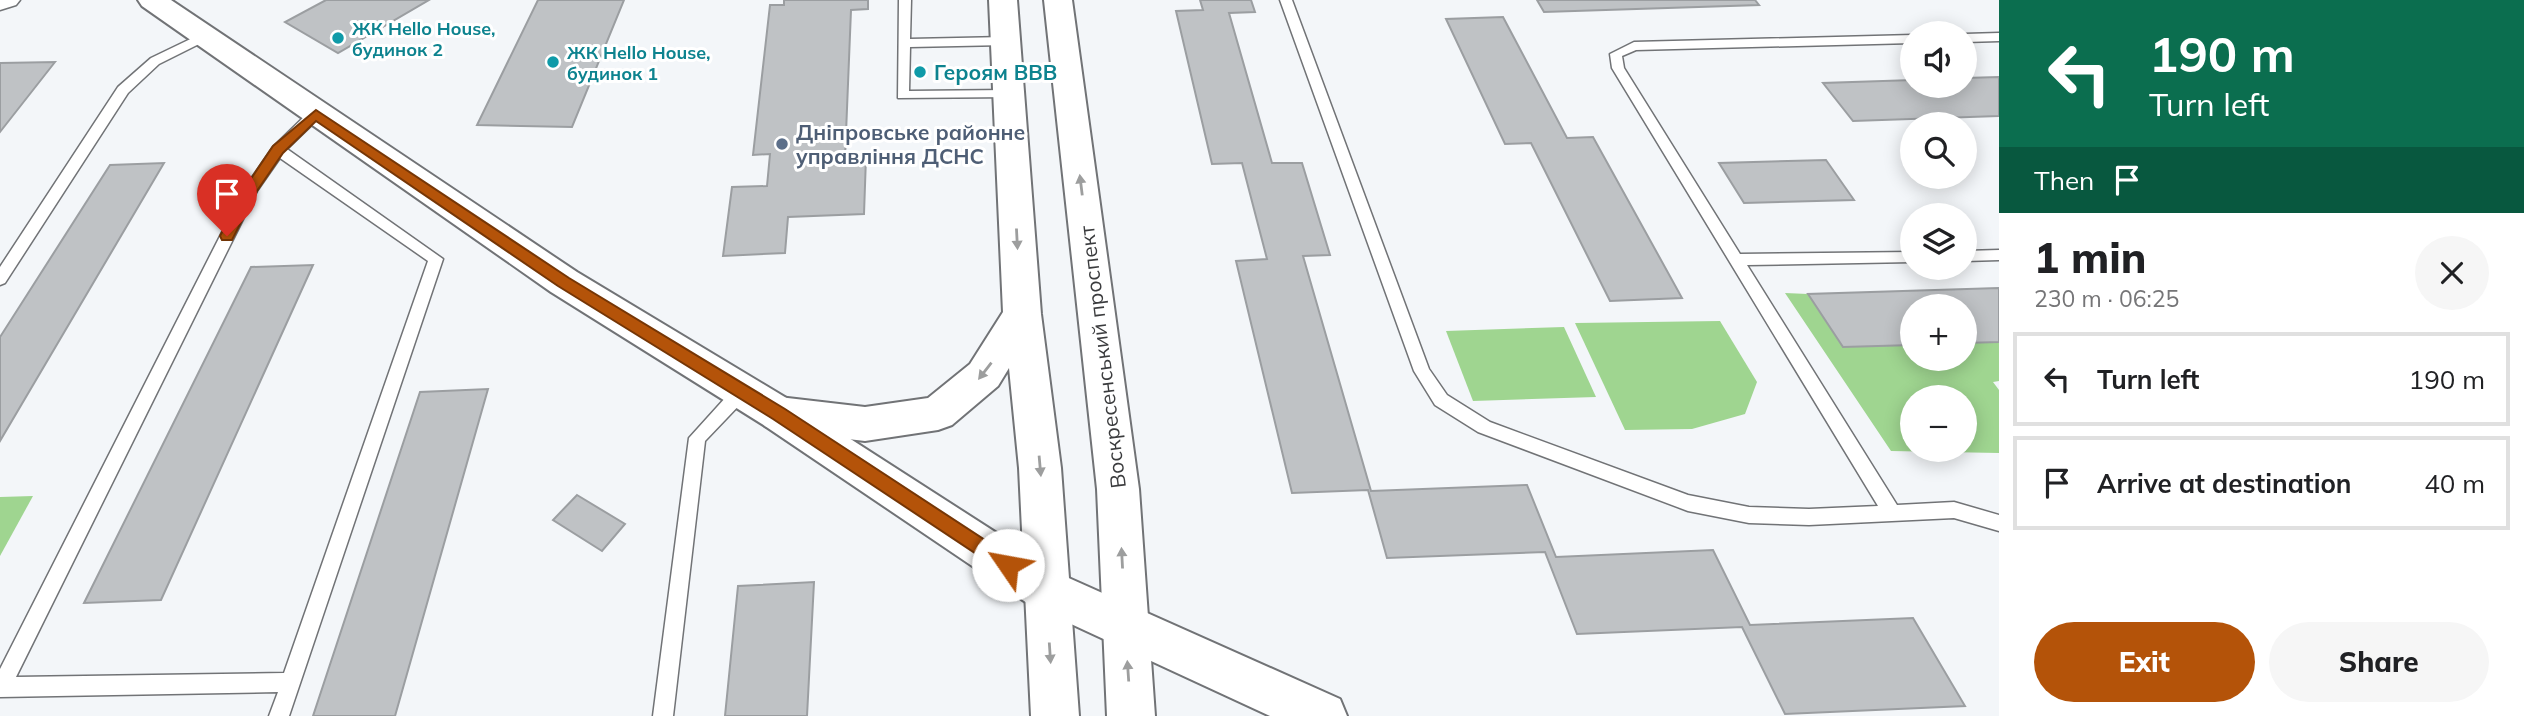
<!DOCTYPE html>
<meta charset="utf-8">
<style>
:root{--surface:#fff;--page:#f6f6f6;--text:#202124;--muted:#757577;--line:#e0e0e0;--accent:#b45309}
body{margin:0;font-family:Mulish,sans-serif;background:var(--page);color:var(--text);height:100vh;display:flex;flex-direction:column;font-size:26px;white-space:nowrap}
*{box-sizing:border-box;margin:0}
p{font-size:23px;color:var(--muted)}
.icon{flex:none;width:38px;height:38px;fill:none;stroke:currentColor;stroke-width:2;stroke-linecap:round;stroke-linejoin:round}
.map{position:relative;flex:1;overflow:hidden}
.details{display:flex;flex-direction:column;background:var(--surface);width:525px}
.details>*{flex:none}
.hud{background:#0b6e4f;color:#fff;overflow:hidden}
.tools{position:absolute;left:1900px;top:21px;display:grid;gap:14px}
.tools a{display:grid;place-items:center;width:77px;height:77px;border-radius:50%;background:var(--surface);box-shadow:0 4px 18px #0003;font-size:35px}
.pin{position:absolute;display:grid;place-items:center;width:60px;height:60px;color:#fff;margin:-72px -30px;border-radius:50% 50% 50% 0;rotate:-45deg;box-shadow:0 0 7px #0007}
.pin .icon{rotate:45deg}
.me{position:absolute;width:77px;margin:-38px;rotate:303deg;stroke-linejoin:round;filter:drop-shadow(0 0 5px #0008)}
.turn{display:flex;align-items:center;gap:24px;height:147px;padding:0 35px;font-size:32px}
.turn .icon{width:91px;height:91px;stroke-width:2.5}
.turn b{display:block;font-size:49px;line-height:60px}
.then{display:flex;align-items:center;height:66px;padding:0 35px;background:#0003;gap:14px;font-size:26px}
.round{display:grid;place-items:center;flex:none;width:74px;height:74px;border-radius:37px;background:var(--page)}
.headline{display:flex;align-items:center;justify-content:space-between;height:119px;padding:0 35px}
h1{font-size:42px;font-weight:800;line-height:52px}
.action{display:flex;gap:14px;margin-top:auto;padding:14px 35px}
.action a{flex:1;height:80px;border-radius:42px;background:var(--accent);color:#fff;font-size:28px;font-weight:800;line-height:80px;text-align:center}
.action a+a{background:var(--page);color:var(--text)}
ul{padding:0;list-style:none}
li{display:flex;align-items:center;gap:21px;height:94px;margin:0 14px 10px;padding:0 21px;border:4px solid var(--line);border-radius:0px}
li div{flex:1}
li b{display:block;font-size:26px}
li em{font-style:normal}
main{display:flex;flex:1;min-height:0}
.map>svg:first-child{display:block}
.green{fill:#9fd590;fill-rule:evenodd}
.building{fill:#bfc2c5;stroke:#9b9ea1;stroke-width:2}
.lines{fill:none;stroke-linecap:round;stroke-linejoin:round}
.service-casing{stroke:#717376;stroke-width:3}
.minor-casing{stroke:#717376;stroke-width:3}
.tertiary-casing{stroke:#717376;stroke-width:4}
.primary-casing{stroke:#717376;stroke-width:4}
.service{fill:#fff;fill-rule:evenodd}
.minor{fill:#fff;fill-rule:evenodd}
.tertiary{fill:#fff;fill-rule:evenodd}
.primary{fill:#fff;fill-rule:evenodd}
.oneway{fill:#9d9e9e}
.route{fill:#b45309;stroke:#753606;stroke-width:2}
.culture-dot{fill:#0f9aa8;stroke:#fff;stroke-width:2.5}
.service-dot{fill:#5c6f8a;stroke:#fff;stroke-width:2.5}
.labels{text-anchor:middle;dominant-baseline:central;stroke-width:6;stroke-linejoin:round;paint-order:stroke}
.far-culture-label{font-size:18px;font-weight:bold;fill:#0d838f;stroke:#fff;text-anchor:start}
.culture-label{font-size:21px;font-weight:bold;fill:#0d838f;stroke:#fff;text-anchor:start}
.service-label{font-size:21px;font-weight:bold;fill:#4e5e75;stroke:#fff;text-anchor:start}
.street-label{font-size:21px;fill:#3b3c3e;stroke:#fff}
</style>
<main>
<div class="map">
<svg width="1999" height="716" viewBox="0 0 1999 716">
<rect width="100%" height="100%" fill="#f3f6f9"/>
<g class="green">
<path d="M1785,293L1808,294L1843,347L1913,345V359H1965V343L1999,342V381L1993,382L1999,390V453L1891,451ZM1913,397H1965V450H1913Z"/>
<path d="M1720,321L1757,382L1745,414L1692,429L1625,430L1575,323Z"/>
<path d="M1564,327L1596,397L1473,401L1446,331Z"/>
<path d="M33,496L0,556V497Z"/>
</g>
<g class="building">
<path d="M326,0H429L338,53L285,22Z"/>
<path d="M538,0H624L572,127L477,125Z"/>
<path d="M784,0H868V9L851,10L845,158L866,157L864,214L788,217L785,253L723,256L732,187L767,186L770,154L753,155L770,5H784Z"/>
<path d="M1200,0H1251L1255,12L1229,13L1272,163H1302L1330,255L1303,256L1371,491L1527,485L1556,557L1713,550L1750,625L1913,618L1965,706L1785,714L1742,627L1577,634L1545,552L1387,558L1368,490L1292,493L1236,261L1267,259L1242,163L1212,164L1176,11L1203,10Z"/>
<path d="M1537,0H1755L1759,5L1544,12Z"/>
<path d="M1503,17L1567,138L1593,137L1682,298L1610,301L1531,143L1505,144L1446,19Z"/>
<path d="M55,62L0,132V63Z"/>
<path d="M1999,77V116L1853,121L1823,83L1913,80V86H1965V78Z"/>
<path d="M1826,160L1854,200L1744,203L1719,163Z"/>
<path d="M164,163L0,441V337L110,165Z"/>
<path d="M313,265L161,600L84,603L251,267Z"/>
<path d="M1999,288V342L1965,343V306H1913V345L1843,347L1808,294Z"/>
<path d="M488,389L395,716H313L420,392Z"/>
<path d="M577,495L625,524L602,551L553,520Z"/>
<path d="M814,582L807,716H725L738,586Z"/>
</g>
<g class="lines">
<g class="service-casing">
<g id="service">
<path d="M899,0H911L910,39L1005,37L1011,41L1005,45L910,47L909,91L1008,90L1014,94L1013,97L898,98Z"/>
<path d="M1280,0H1292L1429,369L1447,395L1490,422L1688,495L1749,507L1809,509L1878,506L1612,68L1610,54L1634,42L1913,35V43L1636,50L1622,56L1624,68L1740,254L1913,252V262L1747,265L1897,505L1954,502L1999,515V531L1954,518L1809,525L1749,523L1688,511L1478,432L1435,405L1414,371Z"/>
<path d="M205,32L209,33V39L159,64L128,93L5,283L0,285V267L118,87L151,58Z"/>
<path d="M1999,33V41L1965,42V34Z"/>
<path d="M315,110L320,111V117L287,149L443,259L289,716H269L278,692L0,697V669L244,189L273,147L310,111ZM280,158L428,261L284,673L16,677L257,191Z"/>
<path d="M1999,250V260L1965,261V251Z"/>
<path d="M742,384L748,386L750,391L748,396L705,441L673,716H653L689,438L736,386Z"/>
</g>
</g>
<g class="minor-casing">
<path id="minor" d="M0,0H20L16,5L0,10Z"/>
</g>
<g class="tertiary-casing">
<path id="tertiary" d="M138,0H171L577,272L793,402L1062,575L1340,699L1347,716H1270L1030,605L765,426L551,292L142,6Z"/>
</g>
<g class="primary-casing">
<g id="primary">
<path d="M989,0H1017L1041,314L1061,468L1079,716H1031L1019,468L1009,368L998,386L952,425L938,430L865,441L779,431L765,426L759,414L765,402L779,397L865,407L928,398L970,364L1003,312Z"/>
<path d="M1044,0H1072L1139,489L1155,716H1107L1097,489Z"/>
</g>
</g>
<use href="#service" class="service"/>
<use href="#minor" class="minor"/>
<use href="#tertiary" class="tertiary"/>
<use href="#primary" class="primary"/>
</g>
<defs><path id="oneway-solid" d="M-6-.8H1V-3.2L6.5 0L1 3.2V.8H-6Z" transform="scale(1.75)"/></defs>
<g class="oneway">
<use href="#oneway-solid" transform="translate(1081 185) rotate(-97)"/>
<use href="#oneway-solid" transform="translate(1017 239) rotate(87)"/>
<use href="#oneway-solid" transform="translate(985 371) rotate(128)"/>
<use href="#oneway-solid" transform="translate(1040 466) rotate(85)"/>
<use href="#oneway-solid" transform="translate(1122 558) rotate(-93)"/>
<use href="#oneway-solid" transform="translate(1050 653) rotate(86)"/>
<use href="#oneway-solid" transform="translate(1128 671) rotate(-94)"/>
</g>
<path class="route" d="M316,110L569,278L785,409L1014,559L1017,565L1014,571L1008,573L1002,571L773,419L558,286L316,121L283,153L257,191L232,240H222L220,236L246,186L273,146Z"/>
<g class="culture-dot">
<circle cx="338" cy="38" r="7"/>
<circle cx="553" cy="62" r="7"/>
<circle cx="920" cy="72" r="7"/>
</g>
<circle class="service-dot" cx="782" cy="144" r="7"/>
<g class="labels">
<g class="far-culture-label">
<text x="352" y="28">ЖК Hello House,<tspan x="352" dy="21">будинок 2</tspan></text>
<text x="567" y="52">ЖК Hello House,<tspan x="567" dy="21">будинок 1</tspan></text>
</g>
<g class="culture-label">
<text x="934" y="72">Героям ВВВ</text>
</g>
<g class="service-label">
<text x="796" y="132">Дніпровське районне<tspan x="796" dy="24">управління ДСНС</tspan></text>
</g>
<g class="street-label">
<text transform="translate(1102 357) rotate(-97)">Воскресенський проспект</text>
</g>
</g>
</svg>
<div class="tools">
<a><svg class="icon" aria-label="sound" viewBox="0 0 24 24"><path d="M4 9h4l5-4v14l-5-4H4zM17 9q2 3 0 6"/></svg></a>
<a><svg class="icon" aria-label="search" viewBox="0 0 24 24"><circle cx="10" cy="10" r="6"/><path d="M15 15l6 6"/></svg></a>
<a><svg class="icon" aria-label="layers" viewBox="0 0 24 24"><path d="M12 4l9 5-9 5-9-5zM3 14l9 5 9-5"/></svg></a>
<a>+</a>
<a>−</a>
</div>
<div class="pin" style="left:227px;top:236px;background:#d93025"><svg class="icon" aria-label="arrive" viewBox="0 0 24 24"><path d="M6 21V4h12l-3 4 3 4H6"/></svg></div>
<svg class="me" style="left:1008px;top:565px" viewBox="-20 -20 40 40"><circle r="19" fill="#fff"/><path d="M0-13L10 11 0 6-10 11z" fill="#b45309"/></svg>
</div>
<section class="details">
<div class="hud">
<div class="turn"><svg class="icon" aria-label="left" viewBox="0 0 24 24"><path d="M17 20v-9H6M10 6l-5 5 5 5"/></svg><div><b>190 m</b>Turn left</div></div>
<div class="then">Then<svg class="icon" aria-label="arrive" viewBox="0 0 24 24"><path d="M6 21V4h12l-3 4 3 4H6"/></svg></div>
</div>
<div class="headline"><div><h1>1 min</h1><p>230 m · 06:25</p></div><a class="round"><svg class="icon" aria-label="close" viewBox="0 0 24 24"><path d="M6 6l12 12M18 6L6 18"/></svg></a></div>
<ul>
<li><svg class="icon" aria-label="left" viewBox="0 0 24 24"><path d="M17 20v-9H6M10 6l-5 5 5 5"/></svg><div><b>Turn left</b></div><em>190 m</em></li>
<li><svg class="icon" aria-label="arrive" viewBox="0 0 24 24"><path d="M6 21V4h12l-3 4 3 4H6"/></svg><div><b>Arrive at destination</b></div><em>40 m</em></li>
</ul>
<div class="action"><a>Exit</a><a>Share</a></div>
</section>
</main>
